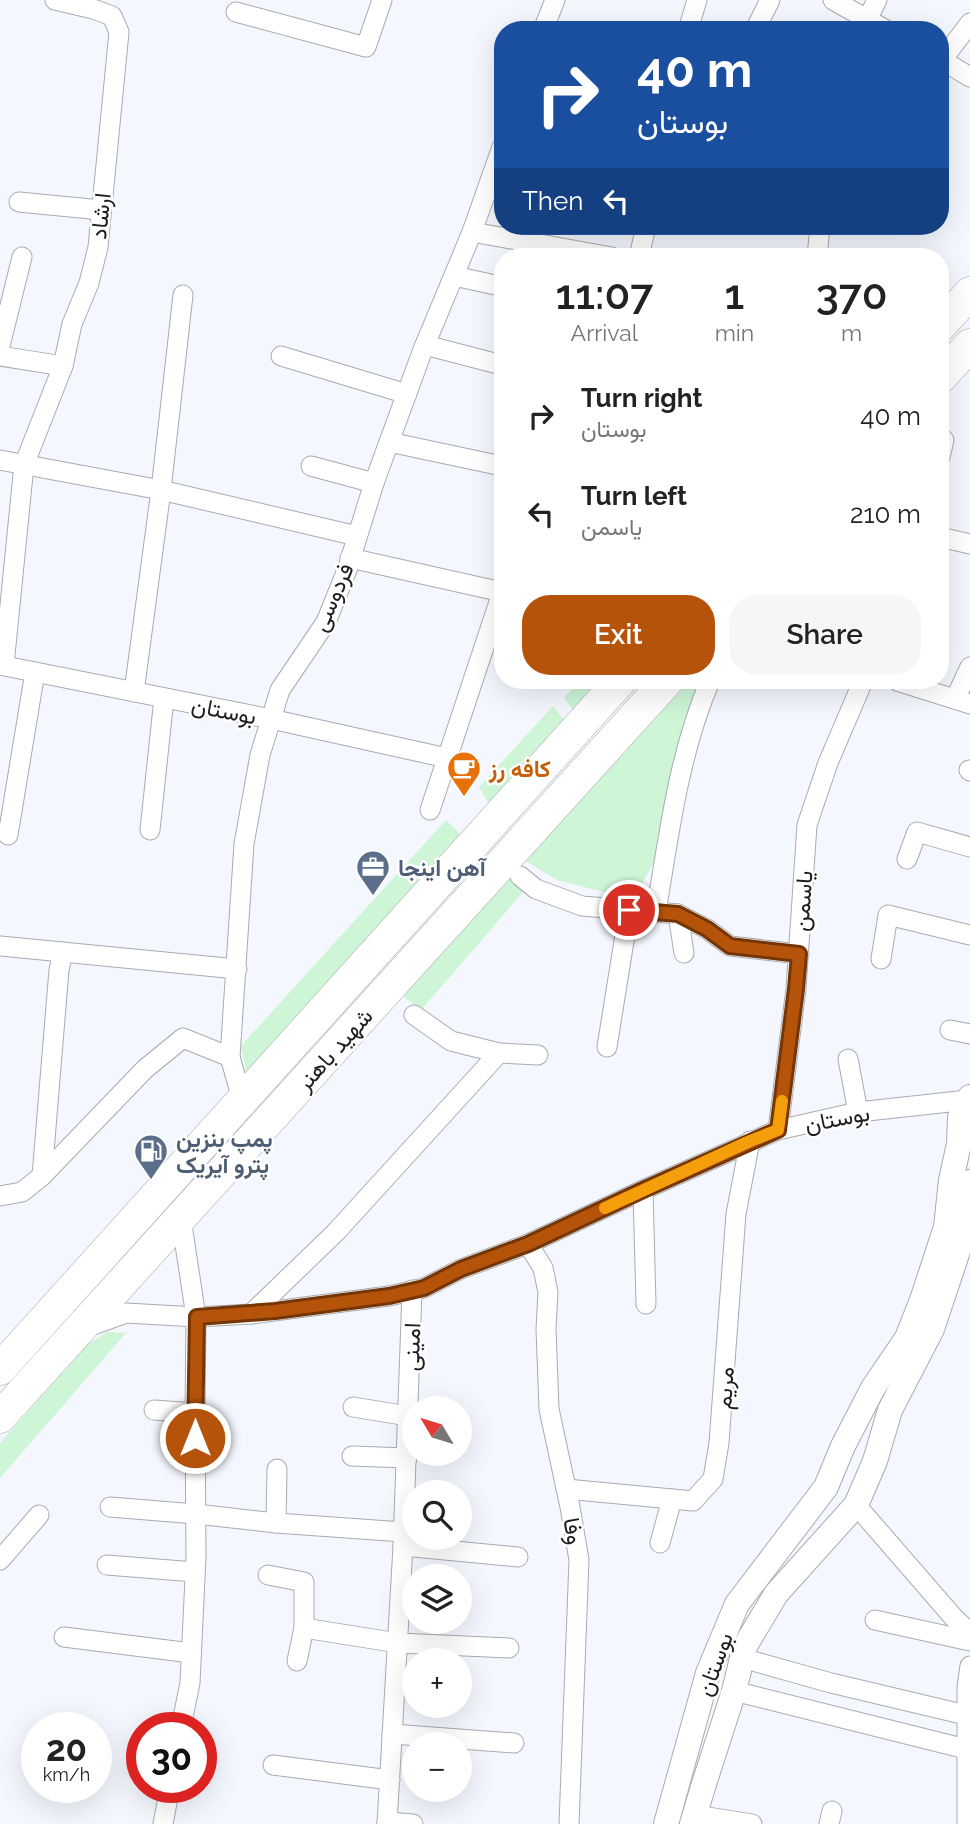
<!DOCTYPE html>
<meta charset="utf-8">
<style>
:root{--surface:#fff;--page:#f6f6f6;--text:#222;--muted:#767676;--accent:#b45309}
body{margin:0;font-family:Raleway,Vazirmatn,sans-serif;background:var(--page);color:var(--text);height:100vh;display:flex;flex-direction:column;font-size:26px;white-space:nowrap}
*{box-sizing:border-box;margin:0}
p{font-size:23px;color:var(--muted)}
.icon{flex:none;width:38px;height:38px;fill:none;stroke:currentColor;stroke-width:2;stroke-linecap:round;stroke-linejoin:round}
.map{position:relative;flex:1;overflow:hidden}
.side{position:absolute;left:494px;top:248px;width:455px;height:441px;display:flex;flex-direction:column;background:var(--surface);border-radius:28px;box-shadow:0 7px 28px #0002}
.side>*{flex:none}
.guide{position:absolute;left:494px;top:21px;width:455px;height:214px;border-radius:28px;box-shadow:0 7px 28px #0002;background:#1a4fa0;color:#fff;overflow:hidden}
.needle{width:46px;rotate:308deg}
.buttons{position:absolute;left:402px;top:1396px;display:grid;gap:14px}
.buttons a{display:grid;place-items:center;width:70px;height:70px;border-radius:50%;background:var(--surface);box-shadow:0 7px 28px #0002;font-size:35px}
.speed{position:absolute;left:21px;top:1712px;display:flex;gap:14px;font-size:35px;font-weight:700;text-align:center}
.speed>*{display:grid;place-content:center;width:91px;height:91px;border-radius:50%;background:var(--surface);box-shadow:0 7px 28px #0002;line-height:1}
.speed small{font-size:18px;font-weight:400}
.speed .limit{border:10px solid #d22;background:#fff;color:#111}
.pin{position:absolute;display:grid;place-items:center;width:60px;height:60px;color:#fff;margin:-30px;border:4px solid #fff;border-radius:50%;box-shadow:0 2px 7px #0007}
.me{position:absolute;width:77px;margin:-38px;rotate:0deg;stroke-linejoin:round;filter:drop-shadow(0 0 5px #0008)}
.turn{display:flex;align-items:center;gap:24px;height:147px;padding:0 28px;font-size:32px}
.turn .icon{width:91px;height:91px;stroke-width:2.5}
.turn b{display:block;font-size:49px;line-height:60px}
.then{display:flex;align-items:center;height:66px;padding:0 28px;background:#0003;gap:14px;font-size:26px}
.eta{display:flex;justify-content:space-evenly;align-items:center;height:119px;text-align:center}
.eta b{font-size:42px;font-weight:600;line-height:49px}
.primary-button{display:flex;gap:14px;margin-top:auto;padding:14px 28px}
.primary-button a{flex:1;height:80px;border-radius:28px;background:var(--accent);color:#fff;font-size:28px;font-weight:600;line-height:80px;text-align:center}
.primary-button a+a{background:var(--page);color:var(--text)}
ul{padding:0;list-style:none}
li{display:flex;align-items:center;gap:21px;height:98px;padding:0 28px}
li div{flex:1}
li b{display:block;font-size:26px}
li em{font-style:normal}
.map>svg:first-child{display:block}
.green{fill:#cef5d6}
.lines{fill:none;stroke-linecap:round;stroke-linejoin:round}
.minor-casing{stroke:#a8abb1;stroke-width:21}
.tertiary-casing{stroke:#a8abb1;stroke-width:26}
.primary-casing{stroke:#a8abb1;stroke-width:33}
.minor{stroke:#fff;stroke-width:19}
.tertiary{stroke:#fff;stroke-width:24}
.primary{stroke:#fff;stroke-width:32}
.route-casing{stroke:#753606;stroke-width:18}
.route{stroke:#b45309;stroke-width:12}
.slow{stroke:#f59e0b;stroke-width:12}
.labels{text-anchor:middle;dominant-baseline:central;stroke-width:5;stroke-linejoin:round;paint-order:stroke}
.street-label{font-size:23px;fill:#1d1e20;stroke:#fff}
.food-label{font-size:23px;font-weight:bold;fill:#c56008;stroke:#fff;text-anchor:start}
.service-label{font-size:23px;font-weight:bold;fill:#4e5e75;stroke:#fff;text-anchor:start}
</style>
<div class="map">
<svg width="970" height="1824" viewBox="0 0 970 1824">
<rect width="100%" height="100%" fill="#f4f7fd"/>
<g class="green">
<path d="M579,681H602L573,710L564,698Z"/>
<path d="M684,681H703L655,860L639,890L616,895L557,880L526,861Z"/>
<path d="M553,706L564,720L489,804L479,787Z"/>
<path d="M446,820L460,834L247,1074L241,1046Z"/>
<path d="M505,874L524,891L421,1010L400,994Z"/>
<path d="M107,1332L126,1333L0,1478V1443L87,1345Z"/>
</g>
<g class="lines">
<g class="minor-casing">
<g id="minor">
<path d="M833,0L886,30"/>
<path d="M236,12L366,47L382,0"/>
<path d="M867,20L877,0"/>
<path d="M543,30L555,0"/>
<path d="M688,30L697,0"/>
<path d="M755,30L770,0"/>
<path d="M940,59L970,77"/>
<path d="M942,60L970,23"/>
<path d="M19,202L101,210"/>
<path d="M472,232L612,257"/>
<path d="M639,257L646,226"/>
<path d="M817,257L820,226"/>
<path d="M454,276L500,286"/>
<path d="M425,345L502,365"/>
<path d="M0,346L22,257"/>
<path d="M0,356L63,366"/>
<path d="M281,356L407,394"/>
<path d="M389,442L502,466"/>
<path d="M940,457L944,440"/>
<path d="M0,460L161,490L357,536"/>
<path d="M311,466L374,483"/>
<path d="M940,537L970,544"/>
<path d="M350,558L502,592"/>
<path d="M0,665L271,719L447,758"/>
<path d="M4,665L24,465L63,366L72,324L89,283L98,247L119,32L112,16L93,9L55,0"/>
<path d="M897,681L970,704"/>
<path d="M134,692L161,490L183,295"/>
<path d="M955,699L970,667"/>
<path d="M969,770L970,771"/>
<path d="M430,810L502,593"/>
<path d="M150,830L164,698"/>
<path d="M8,835L35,672"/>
<path d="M907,859L917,832L970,847"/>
<path d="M520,876L536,889L582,906L678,914L707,929L730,946L799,954"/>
<path d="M656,912C669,834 679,753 710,681"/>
<path d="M678,914L684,953"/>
<path d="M0,946L237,969"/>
<path d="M881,959L888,915L970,935"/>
<path d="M414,1015L451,1041L499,1053L538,1055"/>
<path d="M950,1030L970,1034"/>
<path d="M607,1047L629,910"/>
<path d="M848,1059L858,1112"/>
<path d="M242,1099L230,1057L244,844L260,755L280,690L326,622L347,570L374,483L422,352L472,232L502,147"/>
<path d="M778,1130L796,989L807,825L828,763L863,681"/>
<path d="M42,1176L59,970L63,952"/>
<path d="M643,1190L646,1304"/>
<path d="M0,1196L22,1192L42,1176L145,1069L183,1038L230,1057"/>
<path d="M181,1218L196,1317L195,1413L196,1557L190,1683L181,1727"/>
<path d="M528,1244L543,1268L548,1292L546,1329L549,1409L570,1507L579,1560L569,1824"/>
<path d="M251,1314L336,1232L499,1053"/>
<path d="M87,1327L126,1313L196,1317L251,1314L389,1296L424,1288L461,1269L528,1244L643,1190L778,1130L858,1112L968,1100"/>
<path d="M353,1407L408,1416"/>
<path d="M154,1410L195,1413"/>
<path d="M352,1456L407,1458"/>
<path d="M566,1489L693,1501L713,1479L719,1443L736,1214L750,1141"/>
<path d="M856,1505L954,1618L970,1633"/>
<path d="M110,1507L196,1514L276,1523L403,1532"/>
<path d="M276,1523L277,1469"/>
<path d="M660,1543L672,1499"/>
<path d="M403,1546L518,1557"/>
<path d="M0,1560L39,1515"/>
<path d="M107,1565L195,1572"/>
<path d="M268,1575L304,1582V1628L297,1661"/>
<path d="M875,1620L970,1641"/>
<path d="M304,1628L398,1643L509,1648"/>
<path d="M64,1637L191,1653"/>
<path d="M742,1658L831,1683L966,1715"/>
<path d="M734,1691L966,1749"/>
<path d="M392,1734L514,1743"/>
<path d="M273,1765L390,1780"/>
<path d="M695,1815L752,1824"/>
<path d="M387,1822L413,1824"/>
<path d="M163,1824L170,1787"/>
<path d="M387,1824L403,1546L412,1290"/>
<path d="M829,1824L832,1811"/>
<path d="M967,1824V1687L970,1666"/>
</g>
</g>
<g class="tertiary-casing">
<g id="tertiary">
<path d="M666,1824L708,1673L737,1604L826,1487L843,1446L873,1388L907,1338L922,1300L946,1227L951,1180L959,1144L960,1117L970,1097"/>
<path d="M692,1824L703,1787L734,1691L745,1646L776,1594L856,1505L875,1461L890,1410L932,1329L958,1251L970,1182"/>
</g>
</g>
<g class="primary-casing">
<g id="primary">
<path d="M940,326L970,293"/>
<path d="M940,378L970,345"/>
<path d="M0,1369L620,681"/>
<path d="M0,1417L667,681"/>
</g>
</g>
<use href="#minor" class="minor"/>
<use href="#tertiary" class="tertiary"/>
<use href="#primary" class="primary"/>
</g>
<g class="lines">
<g class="route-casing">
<path id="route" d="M195,1438L197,1317L275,1311L389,1296L424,1288L461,1269L528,1244L643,1190L778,1130L796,989L799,954L730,946L707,929L678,914L629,910"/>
</g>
<use href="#route" class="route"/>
<path class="slow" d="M605,1208L750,1141L778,1130L782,1101"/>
</g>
<defs>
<g id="cafe-pin" transform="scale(1.75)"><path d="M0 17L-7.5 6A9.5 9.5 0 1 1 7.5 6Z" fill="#e8710a" stroke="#fff"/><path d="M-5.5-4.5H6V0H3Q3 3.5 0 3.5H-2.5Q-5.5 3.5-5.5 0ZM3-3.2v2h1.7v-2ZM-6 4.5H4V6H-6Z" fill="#fff"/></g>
<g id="office-pin" transform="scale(1.75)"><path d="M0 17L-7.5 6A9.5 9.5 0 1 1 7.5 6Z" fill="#5c6f8a" stroke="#fff"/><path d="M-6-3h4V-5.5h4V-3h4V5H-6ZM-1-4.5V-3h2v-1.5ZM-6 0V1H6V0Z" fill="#fff"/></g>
<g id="fuel-pin" transform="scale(1.75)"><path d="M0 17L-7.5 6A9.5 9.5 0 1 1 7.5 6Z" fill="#5c6f8a" stroke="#fff"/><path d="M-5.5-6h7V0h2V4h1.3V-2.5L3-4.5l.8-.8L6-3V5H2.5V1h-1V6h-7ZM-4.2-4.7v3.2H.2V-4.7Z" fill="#fff"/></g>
</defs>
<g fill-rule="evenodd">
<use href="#cafe-pin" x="464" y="768"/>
<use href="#office-pin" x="373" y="867"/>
<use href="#fuel-pin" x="151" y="1151"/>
</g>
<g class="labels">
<g class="street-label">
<text transform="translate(100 216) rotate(-84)">ارشاد</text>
<text transform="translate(332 597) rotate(-66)">فردوسی</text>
<text transform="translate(224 710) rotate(11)">بوستان</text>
<text transform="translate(802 901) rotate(-86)">یاسمن</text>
<text transform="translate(334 1049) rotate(-48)">شهید باهنر</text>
<text transform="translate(837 1118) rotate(-11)">بوستان</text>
<text transform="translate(411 1347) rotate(-88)">امینی</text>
<text transform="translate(724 1388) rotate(-86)">مریم</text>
<text transform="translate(574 1531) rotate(80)">وفا</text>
<text transform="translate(714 1664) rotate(-70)">بوستان</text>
</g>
<g class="food-label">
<text x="489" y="768">کافه رز</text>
</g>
<g class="service-label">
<text x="398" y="867">آهن اینجا</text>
<text x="176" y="1138">پمپ بنزین<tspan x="176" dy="26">پترو آیریک</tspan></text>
</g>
</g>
</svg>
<div class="buttons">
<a><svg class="needle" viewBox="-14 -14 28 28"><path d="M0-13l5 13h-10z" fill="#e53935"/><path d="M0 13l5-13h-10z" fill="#767676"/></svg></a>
<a><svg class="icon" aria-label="search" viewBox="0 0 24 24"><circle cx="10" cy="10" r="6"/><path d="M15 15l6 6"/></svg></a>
<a><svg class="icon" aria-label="layers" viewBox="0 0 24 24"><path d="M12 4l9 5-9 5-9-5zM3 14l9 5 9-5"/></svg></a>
<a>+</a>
<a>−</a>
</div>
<div class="speed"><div>20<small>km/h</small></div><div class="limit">30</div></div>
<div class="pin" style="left:629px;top:910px;background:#d93025"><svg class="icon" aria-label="arrive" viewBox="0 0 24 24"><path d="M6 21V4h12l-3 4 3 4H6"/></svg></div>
<svg class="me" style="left:195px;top:1438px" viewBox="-20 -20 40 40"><circle r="17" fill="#b45309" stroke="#fff" stroke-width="3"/><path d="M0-11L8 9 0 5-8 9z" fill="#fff"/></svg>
<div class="guide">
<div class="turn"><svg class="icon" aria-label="right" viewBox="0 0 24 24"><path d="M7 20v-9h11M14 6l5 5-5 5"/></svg><div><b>40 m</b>بوستان</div></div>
<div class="then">Then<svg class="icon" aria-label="left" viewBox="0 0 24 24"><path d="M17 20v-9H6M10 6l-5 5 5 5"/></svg></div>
</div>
<section class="side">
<div class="eta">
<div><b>11:07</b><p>Arrival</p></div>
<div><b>1</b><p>min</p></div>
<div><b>370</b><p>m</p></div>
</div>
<ul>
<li><svg class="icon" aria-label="right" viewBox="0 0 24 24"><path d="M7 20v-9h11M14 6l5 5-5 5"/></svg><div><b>Turn right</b><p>بوستان</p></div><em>40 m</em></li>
<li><svg class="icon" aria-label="left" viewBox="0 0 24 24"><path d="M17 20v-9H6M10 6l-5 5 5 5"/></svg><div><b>Turn left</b><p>یاسمن</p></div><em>210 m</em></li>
</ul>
<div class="primary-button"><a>Exit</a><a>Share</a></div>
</section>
</div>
